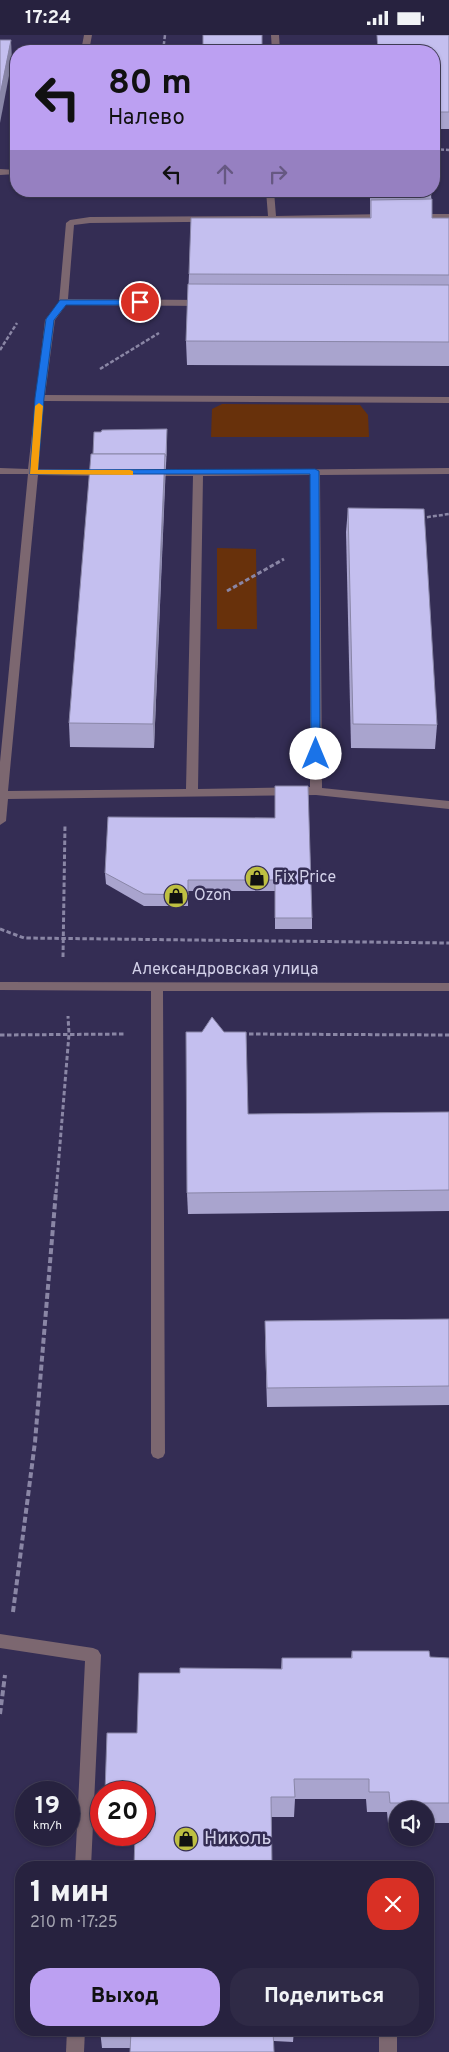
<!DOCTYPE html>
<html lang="ru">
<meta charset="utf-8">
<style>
:root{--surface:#27223f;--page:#2f2a46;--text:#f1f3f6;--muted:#a4a4b0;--line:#433f59;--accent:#bca0f2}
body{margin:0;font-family:Overpass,sans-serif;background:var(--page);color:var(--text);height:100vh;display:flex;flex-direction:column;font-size:19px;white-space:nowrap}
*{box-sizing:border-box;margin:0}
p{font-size:16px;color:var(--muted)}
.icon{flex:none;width:28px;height:28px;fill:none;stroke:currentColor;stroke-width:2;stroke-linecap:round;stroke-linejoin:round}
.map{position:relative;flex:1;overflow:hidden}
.details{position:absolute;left:15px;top:1826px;width:419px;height:175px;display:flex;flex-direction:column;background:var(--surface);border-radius:20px;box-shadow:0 1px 4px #0004,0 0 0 1px var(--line)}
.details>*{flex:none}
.guide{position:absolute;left:10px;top:10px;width:430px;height:152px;border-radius:20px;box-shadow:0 1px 4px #0004,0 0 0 1px var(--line);background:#bca0f2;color:#111;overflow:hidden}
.tools{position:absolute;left:389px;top:1766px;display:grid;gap:10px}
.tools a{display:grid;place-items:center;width:45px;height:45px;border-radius:50%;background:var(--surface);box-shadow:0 1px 4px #0004,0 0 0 1px var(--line);font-size:25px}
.speed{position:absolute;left:15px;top:1746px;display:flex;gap:10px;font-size:25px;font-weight:700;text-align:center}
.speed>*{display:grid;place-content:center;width:65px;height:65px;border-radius:50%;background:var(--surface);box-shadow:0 1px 4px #0004,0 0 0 1px var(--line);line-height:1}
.speed small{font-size:12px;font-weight:400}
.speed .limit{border:8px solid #d22;background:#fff;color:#111}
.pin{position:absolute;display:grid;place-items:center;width:42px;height:42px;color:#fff;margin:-21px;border:2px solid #fff;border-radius:50%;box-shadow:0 1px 5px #0007}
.me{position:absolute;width:55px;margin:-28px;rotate:0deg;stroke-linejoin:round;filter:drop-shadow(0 0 4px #0008)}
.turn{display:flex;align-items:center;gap:18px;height:105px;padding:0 15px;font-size:22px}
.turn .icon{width:65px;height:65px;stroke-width:2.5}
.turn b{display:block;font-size:35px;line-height:42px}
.lanes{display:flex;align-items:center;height:48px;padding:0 15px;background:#0003;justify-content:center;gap:25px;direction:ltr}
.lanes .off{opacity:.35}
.round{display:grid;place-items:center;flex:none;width:52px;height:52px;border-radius:20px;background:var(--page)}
.head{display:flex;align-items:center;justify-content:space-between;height:85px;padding:0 15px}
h1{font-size:30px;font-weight:800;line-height:38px}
.cta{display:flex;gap:10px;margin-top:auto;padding:10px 15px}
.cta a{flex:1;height:58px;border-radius:20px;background:var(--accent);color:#111;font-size:20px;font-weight:800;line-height:58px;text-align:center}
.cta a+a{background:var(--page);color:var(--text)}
.status{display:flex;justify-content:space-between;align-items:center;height:35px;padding:0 25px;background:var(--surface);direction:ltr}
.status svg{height:14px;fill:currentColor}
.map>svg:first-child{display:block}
.green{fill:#68310b}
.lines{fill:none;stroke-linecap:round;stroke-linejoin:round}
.path-far2{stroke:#8a86a5;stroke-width:2.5;stroke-dasharray:4 2;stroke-linecap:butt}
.path-far1{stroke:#8a86a5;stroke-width:3;stroke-dasharray:4.5 2.5;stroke-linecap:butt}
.path{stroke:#8a86a5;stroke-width:4;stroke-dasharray:6 3;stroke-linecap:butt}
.minor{fill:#7c6770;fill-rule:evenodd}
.wall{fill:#a9a4ce}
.shaded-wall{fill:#8986a7}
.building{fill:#c4bfef;stroke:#8986a7}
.route{fill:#1a73e8;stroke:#114b97}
.slow{fill:#f59e0b}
.labels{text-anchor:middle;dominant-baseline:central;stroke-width:5;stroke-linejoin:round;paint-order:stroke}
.poi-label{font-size:16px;fill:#d3d1e9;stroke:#342d54;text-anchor:start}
.street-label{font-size:16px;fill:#d3d1e9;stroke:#342d54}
.near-poi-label{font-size:19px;fill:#d3d1e9;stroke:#342d54;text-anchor:start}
</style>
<div class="status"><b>17:24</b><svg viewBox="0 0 49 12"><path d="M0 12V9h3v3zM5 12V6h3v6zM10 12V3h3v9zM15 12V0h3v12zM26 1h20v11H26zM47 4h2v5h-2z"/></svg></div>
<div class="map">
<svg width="449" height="2017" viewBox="0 0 449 2017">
<rect width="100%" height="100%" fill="#342d54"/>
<g class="green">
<path d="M222,369L360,370L368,380L369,402H211L212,374Z"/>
<path d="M217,513L256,514L257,594H217Z"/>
</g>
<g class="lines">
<g class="path-far2">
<path d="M163,16L165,0"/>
<path d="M439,90V114"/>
<path d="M434,114L449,115"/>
<path d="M0,315L17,288"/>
<path d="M100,334L159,298"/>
<path d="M421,483L449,479"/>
</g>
<g class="path-far1">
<path d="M227,556L284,524"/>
<path d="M0,894L24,903L449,908"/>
<path d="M63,922L65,789"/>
<path d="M242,999L449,1000"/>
<path d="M0,1000L126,999"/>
<path d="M56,1158L69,999L68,981"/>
</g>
<g class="path">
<path d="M13,1577L35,1407L56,1156"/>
<path d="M0,1679L5,1640"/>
</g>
<g class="minor">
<path d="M84,0H92L89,16H81Z"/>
<path d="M271,0H279L280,16H272Z"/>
<path d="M0,134L16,135V139L0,140Z"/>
<path d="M266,156H274L276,181L386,179L390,182L386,185L90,188L74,190L68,264L204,265L208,268L204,271L66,270L55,285L45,360L449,362V368L44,366L38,434L105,435L110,438L105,441L38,440L8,756L186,754L193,441H150L145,438L147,436L449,433V439L320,440L322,753L449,766V774L316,760L8,764L6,786L0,790V727L28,439H0V433L28,434L45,285L59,267L66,188L70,185L90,182L268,181ZM310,440V752L198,754L203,441Z"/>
<path d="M416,179H449V185L413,184V180Z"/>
<path d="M0,947L449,948V956H163L165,1418L163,1422L158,1424L153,1422L151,1418V956L0,955Z"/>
<path d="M0,1599L93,1613L98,1615L101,1620L91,1832H75L85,1626L0,1613Z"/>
<path d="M67,1995H85L84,2017H66Z"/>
<rect x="379" y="1995" width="18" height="22"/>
</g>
</g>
<g class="wall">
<path d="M377,0H449V94H434V16H377Z"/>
<path d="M370,156H431L432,183H449V331L187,330L186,306L189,239L370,183Z"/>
<path d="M167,405L154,713L70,712L69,688Z"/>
<path d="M348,473L437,690L435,714L351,713L346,497Z"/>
<path d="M275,783L312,883V894H275V856H188V871H144L106,849L105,838Z"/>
<path d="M449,1077V1176L188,1179L187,1158L248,1079Z"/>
<path d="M449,1284V1370L267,1372L265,1306V1286Z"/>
<path d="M352,1616L430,1622L449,1623V1788H425V1775H398V1788H388L387,1777H367L366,1764H295L294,1782H271L137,1698L180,1638L281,1634L282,1623H351Z"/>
<path d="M100,1995H294L293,2007L274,2006L131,2013H102Z"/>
</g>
<g class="shaded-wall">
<path d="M11,5L12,25L0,88V60Z"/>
<path d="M167,394V405L166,432V421Z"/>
<path d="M165,419V443L154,713L153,689Z"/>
</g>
<g class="building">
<rect x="203" y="0" width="59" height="16"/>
<path d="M377,0H449V77H434V16H378Z"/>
<path d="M0,5H11L0,60Z"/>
<path d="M371,156H431V160L371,161Z"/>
<path d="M432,164V183H449V240L189,239L191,183H371V165Z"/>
<path d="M188,249L449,250V307L186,306Z"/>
<path d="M167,394L166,421H165V419H93L94,397H101L102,395Z"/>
<path d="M91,419H165L153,689L69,688Z"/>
<path d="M348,473L424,474L437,690L353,689Z"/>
<path d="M275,751H308L312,883H275V845H188V860L144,859L105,838L108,782L275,783Z"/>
<path d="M212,982L224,997H246L248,1079L449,1077V1155L187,1158L186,997H202Z"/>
<path d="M449,1284V1351L267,1353L265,1286Z"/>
<path d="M352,1616H429L430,1622L449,1623V1768H390L389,1757H369V1744H294L295,1762H271L272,1832H134L135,1800H144V1758H105L107,1698H137L139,1638H180V1633L282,1634V1623H352Z"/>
<path d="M100,1995H273L274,2017H130L131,1996Z"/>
</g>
<path class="route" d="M60,265H140L145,267L140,270H66L54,285L44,363L38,435L315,434L319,436L320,721H312L311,719L310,439H30L35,363L46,284Z"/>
<path class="slow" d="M39,368L43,371L38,435H130L133,436V440L30,439L35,371Z"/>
<defs>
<g id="shop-disc" transform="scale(1.25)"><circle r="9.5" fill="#bebf42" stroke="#342d54"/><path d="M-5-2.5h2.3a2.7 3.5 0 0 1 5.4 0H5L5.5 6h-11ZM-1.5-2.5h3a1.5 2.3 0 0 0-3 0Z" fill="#111"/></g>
</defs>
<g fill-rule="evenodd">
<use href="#shop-disc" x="257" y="843"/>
<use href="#shop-disc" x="176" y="861"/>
<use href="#shop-disc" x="186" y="1804"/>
</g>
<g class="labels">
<g class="poi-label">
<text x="274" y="843">Fix Price</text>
<text x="194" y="861">Ozon</text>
</g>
<g class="street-label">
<text x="225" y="935">Александровская улица</text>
</g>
<g class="near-poi-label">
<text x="204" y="1804">Николь</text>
</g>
</g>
</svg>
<div class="tools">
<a><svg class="icon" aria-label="sound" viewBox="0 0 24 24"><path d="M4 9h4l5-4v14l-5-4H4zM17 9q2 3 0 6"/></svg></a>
</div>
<div class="speed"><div>19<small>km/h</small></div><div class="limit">20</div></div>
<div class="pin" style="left:140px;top:267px;background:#d93025"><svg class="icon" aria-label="arrive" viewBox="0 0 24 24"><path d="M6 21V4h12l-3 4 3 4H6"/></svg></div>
<svg class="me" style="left:316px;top:719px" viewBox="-20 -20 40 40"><circle r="19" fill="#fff"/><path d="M0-13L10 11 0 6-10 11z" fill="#1a73e8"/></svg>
<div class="guide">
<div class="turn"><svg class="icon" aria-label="left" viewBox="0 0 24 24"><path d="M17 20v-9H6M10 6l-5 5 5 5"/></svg><div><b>80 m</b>Налево</div></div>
<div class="lanes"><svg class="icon" aria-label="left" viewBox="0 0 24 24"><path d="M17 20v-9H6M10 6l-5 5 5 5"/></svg><svg class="icon off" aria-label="ahead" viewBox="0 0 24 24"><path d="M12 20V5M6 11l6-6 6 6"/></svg><svg class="icon off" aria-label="right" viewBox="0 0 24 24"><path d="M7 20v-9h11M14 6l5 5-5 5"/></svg></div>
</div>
<section class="details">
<div class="head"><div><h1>1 мин</h1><p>210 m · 17:25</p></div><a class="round" style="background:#d93025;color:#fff"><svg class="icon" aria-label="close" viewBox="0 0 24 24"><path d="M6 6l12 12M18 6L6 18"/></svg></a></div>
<div class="cta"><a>Выход</a><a>Поделиться</a></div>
</section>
</div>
